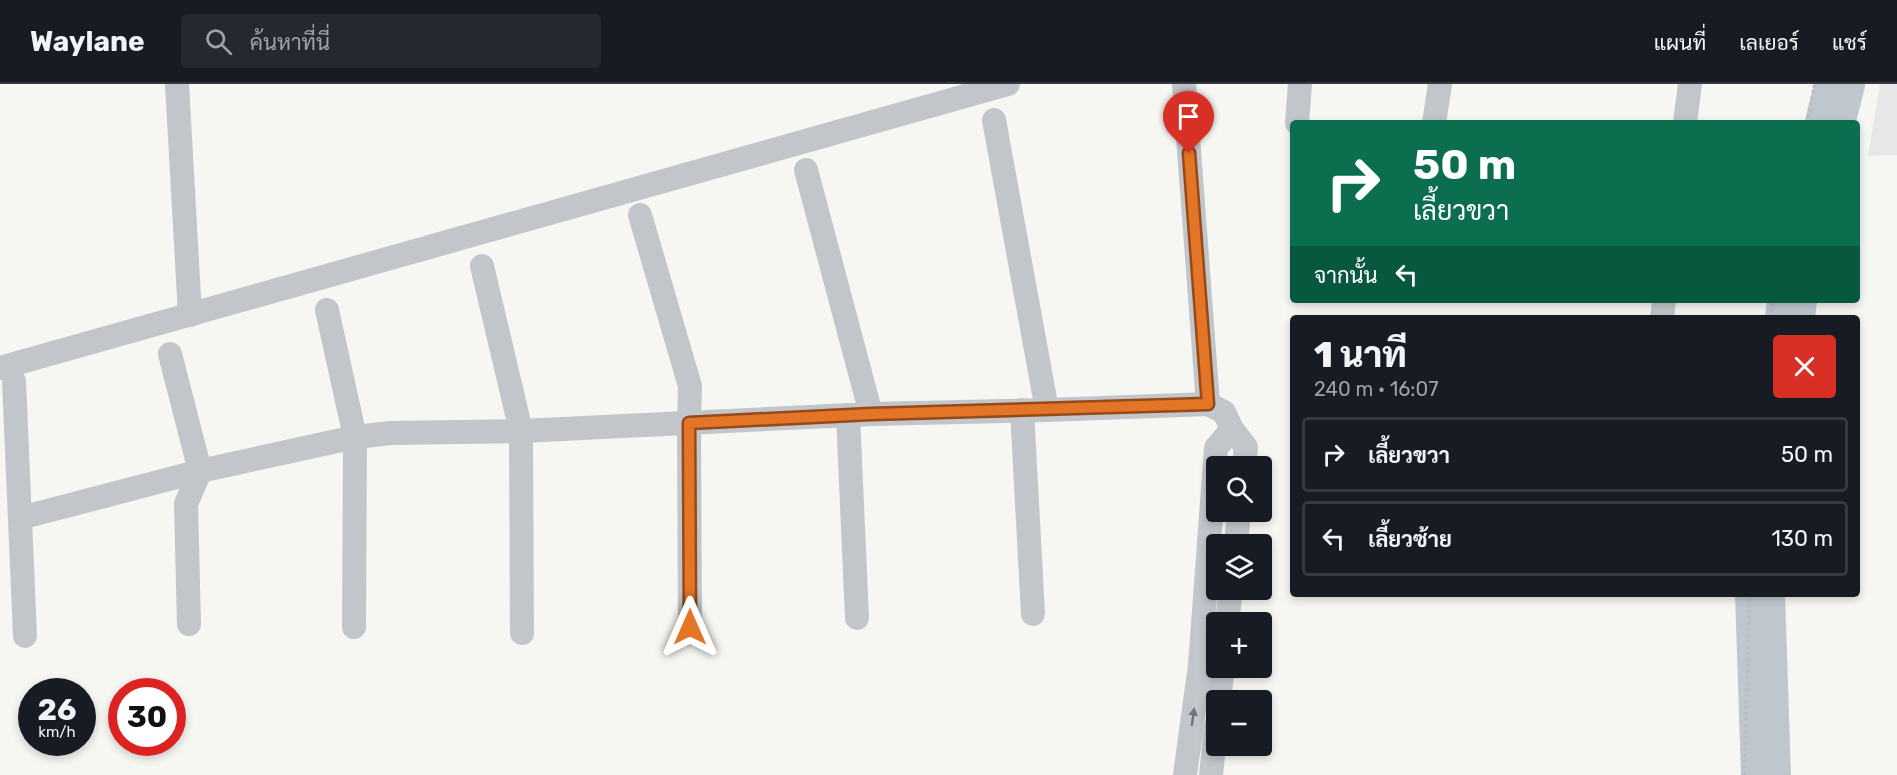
<!DOCTYPE html>
<html lang="th">
<meta charset="utf-8">
<style>
:root{--surface:#171b24;--page:#242831;--text:#f1f3f6;--muted:#9ea1a6;--line:#363941}
body{margin:0;font-family:Rubik,Sarabun,sans-serif;background:var(--page);color:var(--text);height:100vh;display:flex;flex-direction:column;font-size:22px;white-space:nowrap}
*{box-sizing:border-box;margin:0}
p{font-size:20px;color:var(--muted)}
.icon{flex:none;width:33px;height:33px;fill:none;stroke:currentColor;stroke-width:2;stroke-linecap:round;stroke-linejoin:round}
.map{position:relative;flex:1;overflow:hidden}
.side{position:absolute;left:1290px;top:231px;width:570px;height:282px;display:flex;flex-direction:column;background:var(--surface);border-radius:6px;box-shadow:0 3px 9px #0003}
.side>*{flex:none}
.banner{position:absolute;left:1290px;top:36px;width:570px;height:183px;border-radius:6px;box-shadow:0 3px 9px #0003;background:#0b6e4f;color:#fff;overflow:hidden}
.tools{position:absolute;left:1206px;top:372px;display:grid;gap:12px}
.tools a{display:grid;place-items:center;width:66px;height:66px;border-radius:6px;background:var(--surface);box-shadow:0 3px 9px #0003;font-size:30px}
.speed{position:absolute;left:18px;top:594px;display:flex;gap:12px;font-size:30px;font-weight:700;text-align:center}
.speed>*{display:grid;place-content:center;width:78px;height:78px;border-radius:50%;background:var(--surface);box-shadow:0 3px 9px #0003;line-height:1}
.speed small{font-size:15px;font-weight:400}
.speed .limit{border:9px solid #d22;background:#fff;color:#111}
.pin{position:absolute;display:grid;place-items:center;width:51px;height:51px;color:#fff;margin:-62px -26px;border-radius:50% 50% 50% 0;rotate:-45deg;box-shadow:0 0 6px #0007}
.pin .icon{rotate:45deg}
.me{position:absolute;width:66px;margin:-33px;rotate:0deg;stroke-linejoin:round;filter:drop-shadow(0 0 4px #0008)}
.turn{display:flex;align-items:center;gap:21px;height:126px;padding:0 24px;font-size:27px}
.turn .icon{width:78px;height:78px;stroke-width:2.5}
.turn b{display:block;font-size:42px;line-height:51px}
.then{display:flex;align-items:center;height:57px;padding:0 24px;background:#0003;gap:12px;font-size:22px}
.round{display:grid;place-items:center;flex:none;width:63px;height:63px;border-radius:6px;background:var(--page)}
.headline{display:flex;align-items:center;justify-content:space-between;height:102px;padding:0 24px}
h1{font-size:36px;font-weight:800;line-height:45px}
ul{padding:0;list-style:none}
li{display:flex;align-items:center;gap:18px;height:75px;margin:0 12px 9px;padding:0 12px;border:3px solid var(--line);border-radius:6px}
li div{flex:1}
li b{display:block;font-size:22px}
li em{font-style:normal}
header{display:flex;align-items:center;gap:36px;box-sizing:border-box;height:84px;padding:0 30px;background:var(--surface);border-bottom:2px solid var(--line)}
header strong{font-size:28px}
nav{display:flex;gap:33px;margin-inline-start:auto;font-size:21px}
.search{width:420px;height:54px;background:var(--page);display:flex;align-items:center;gap:15px;box-sizing:border-box;padding:0 21px;border-radius:6px;color:var(--muted);font-size:22px}
.map>svg:first-child{display:block}
.built{fill:#e7e7e7}
.lines{fill:none;stroke-linecap:round;stroke-linejoin:round}
.river{stroke:#bec7ce;stroke-width:50}
.path{stroke:#bcbdc1;stroke-width:4;stroke-dasharray:3 3;stroke-linecap:butt}
.minor{stroke:#c2c5c9;stroke-width:24}
.oneway{fill:#6b7588}
.route-casing{stroke:#944b19;stroke-width:15}
.route{stroke:#e47426;stroke-width:10}
</style>
<header>
<strong>Waylane</strong>
<div class="search"><svg class="icon" aria-label="search" viewBox="0 0 24 24"><circle cx="10" cy="10" r="6"/><path d="M15 15l6 6"/></svg>ค้นหาที่นี่</div>
<nav><a>แผนที่</a><a>เลเยอร์</a><a>แชร์</a></nav>
</header>
<div class="map">
<svg width="1897" height="691" viewBox="0 0 1897 691">
<rect width="100%" height="100%" fill="#f6f7f3"/>
<path class="built" d="M1880,0H1897V71L1868,72Z"/>
<g class="lines">
<g class="river">
<path d="M1830,39L1840,0"/>
<path d="M1790,234L1792,216"/>
<path d="M1760,510L1766,691"/>
</g>
<g class="path">
<path d="M1807,39L1815,0"/>
<path d="M1770,234L1773,216"/>
<path d="M1744,691L1750,510"/>
</g>
<g class="minor">
<path d="M177,0L190,231"/>
<path d="M1184,0L1208,320"/>
<path d="M994,36L1047,326"/>
<path d="M1297,39L1300,0"/>
<path d="M1434,39L1440,0"/>
<path d="M1685,39L1690,0"/>
<path d="M806,86L871,330"/>
<path d="M640,131L690,302L689,339L690,543"/>
<path d="M482,182L521,347L522,549"/>
<path d="M327,226L355,353L354,543"/>
<path d="M1662,234L1664,216"/>
<path d="M170,270L200,387L186,420L189,540"/>
<path d="M0,284L1008,0"/>
<path d="M14,297L25,552"/>
<path d="M1022,326L1033,530"/>
<path d="M848,331L857,534"/>
<path d="M20,434L200,387L355,353L391,349L521,347L871,330L1047,326L1208,320L1224,328L1232,345L1246,363L1244,382"/>
<path d="M1236,460L1239,428"/>
<path d="M1227,538L1231,506"/>
<path d="M1219,616L1223,584"/>
<path d="M1185,691L1200,581L1216,364L1232,345"/>
<path d="M1211,691L1216,642"/>
</g>
</g>
<defs><path id="oneway-solid" d="M-6-.8H1V-3.2L6.5 0L1 3.2V.8H-6Z" transform="scale(1.5)"/></defs>
<use class="oneway" href="#oneway-solid" transform="translate(1193 633) rotate(-82)"/>
<g class="lines">
<g class="route-casing">
<path id="route" d="M690,543L689,339L871,330L1208,320L1189,69"/>
</g>
<use href="#route" class="route"/>
</g>
</svg>
<div class="tools">
<a><svg class="icon" aria-label="search" viewBox="0 0 24 24"><circle cx="10" cy="10" r="6"/><path d="M15 15l6 6"/></svg></a>
<a><svg class="icon" aria-label="layers" viewBox="0 0 24 24"><path d="M12 4l9 5-9 5-9-5zM3 14l9 5 9-5"/></svg></a>
<a>+</a>
<a>−</a>
</div>
<div class="speed"><div>26<small>km/h</small></div><div class="limit">30</div></div>
<div class="pin" style="left:1189px;top:69px;background:#d93025"><svg class="icon" aria-label="arrive" viewBox="0 0 24 24"><path d="M6 21V4h12l-3 4 3 4H6"/></svg></div>
<svg class="me" style="left:690px;top:543px" viewBox="-20 -20 40 40"><path d="M0-17L14 15 0 8-14 15z" fill="#e47426" stroke="#fff" stroke-width="4"/></svg>
<div class="banner">
<div class="turn"><svg class="icon" aria-label="right" viewBox="0 0 24 24"><path d="M7 20v-9h11M14 6l5 5-5 5"/></svg><div><b>50 m</b>เลี้ยวขวา</div></div>
<div class="then">จากนั้น<svg class="icon" aria-label="left" viewBox="0 0 24 24"><path d="M17 20v-9H6M10 6l-5 5 5 5"/></svg></div>
</div>
<section class="side">
<div class="headline"><div><h1>1 นาที</h1><p>240 m · 16:07</p></div><a class="round" style="background:#d93025;color:#fff"><svg class="icon" aria-label="close" viewBox="0 0 24 24"><path d="M6 6l12 12M18 6L6 18"/></svg></a></div>
<ul>
<li><svg class="icon" aria-label="right" viewBox="0 0 24 24"><path d="M7 20v-9h11M14 6l5 5-5 5"/></svg><div><b>เลี้ยวขวา</b></div><em>50 m</em></li>
<li><svg class="icon" aria-label="left" viewBox="0 0 24 24"><path d="M17 20v-9H6M10 6l-5 5 5 5"/></svg><div><b>เลี้ยวซ้าย</b></div><em>130 m</em></li>
</ul>
</section>
</div>
